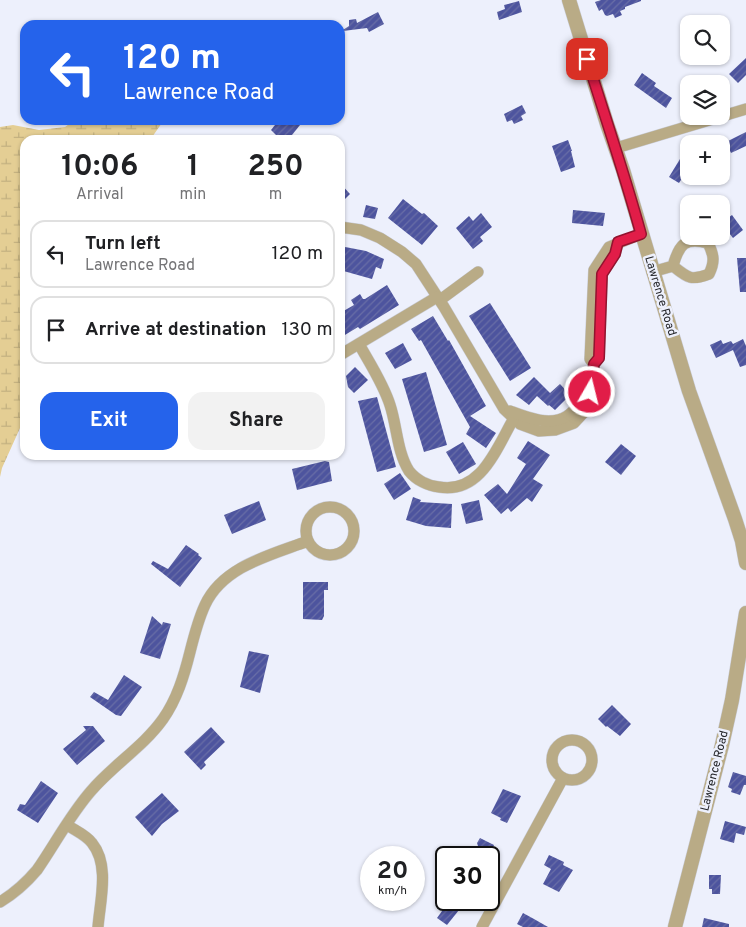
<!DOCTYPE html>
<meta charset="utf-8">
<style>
:root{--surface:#fff;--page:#f2f2f2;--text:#202124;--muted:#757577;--line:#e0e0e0;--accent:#2563eb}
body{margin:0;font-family:Overpass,sans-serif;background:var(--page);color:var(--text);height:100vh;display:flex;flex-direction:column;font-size:19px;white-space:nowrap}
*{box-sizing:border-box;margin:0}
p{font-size:16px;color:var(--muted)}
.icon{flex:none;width:28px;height:28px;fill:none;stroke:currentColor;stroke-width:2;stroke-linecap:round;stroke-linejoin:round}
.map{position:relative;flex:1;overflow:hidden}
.sheet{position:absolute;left:20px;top:135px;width:325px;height:325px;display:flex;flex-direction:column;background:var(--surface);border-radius:15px;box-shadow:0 1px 4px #0004}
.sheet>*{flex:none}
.banner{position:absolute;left:20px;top:20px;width:325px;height:105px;border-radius:15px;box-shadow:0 1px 4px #0004;background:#2563eb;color:#fff;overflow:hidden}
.tools{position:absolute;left:680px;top:15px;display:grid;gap:10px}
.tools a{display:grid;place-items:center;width:50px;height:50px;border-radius:10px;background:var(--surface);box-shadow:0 1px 4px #0004;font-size:25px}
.speed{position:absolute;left:360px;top:846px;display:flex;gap:10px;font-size:25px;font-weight:700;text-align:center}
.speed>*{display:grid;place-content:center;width:65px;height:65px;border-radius:50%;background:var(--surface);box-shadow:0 1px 4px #0004;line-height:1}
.speed small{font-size:12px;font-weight:400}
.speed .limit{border:2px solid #111;border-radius:8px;background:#fff;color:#111}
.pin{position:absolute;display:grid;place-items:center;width:42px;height:42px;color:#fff;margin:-21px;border-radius:10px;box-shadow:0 2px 8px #0006}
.me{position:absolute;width:55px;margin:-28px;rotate:8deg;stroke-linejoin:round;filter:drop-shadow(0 0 4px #0008)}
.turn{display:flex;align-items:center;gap:18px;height:105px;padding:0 20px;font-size:22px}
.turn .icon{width:65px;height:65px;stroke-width:2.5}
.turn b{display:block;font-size:35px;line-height:42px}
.eta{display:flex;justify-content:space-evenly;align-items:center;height:85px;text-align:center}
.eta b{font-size:30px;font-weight:700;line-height:35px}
.primary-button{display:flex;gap:10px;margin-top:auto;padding:10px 20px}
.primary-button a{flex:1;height:58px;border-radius:15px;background:var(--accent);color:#fff;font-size:20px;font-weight:700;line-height:58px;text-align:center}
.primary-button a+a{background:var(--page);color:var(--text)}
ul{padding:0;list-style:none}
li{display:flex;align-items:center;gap:15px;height:68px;margin:0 10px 8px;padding:0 10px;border:2px solid var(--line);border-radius:15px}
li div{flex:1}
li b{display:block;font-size:19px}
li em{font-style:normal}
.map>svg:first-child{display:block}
.wetland{fill:url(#wetland-marsh)}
.building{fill:url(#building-hatch)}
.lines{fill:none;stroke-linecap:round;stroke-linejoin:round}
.minor-casing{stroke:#c9ccd6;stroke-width:12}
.tertiary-casing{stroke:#c9ccd6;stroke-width:15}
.minor{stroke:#b9ab86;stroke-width:11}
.tertiary{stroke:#b9ab86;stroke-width:14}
.route-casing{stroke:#92132f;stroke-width:12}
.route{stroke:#e11d48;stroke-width:9}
.labels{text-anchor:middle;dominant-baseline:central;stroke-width:5;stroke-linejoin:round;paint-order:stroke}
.street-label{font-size:12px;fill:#26272b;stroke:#edf0fc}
</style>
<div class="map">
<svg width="746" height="927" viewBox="0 0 746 927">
<defs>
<pattern id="wetland-marsh" width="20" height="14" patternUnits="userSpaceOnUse" patternTransform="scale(1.25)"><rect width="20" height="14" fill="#e4ce94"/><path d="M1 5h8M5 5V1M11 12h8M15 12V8" fill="none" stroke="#c3b180"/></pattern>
<pattern id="building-hatch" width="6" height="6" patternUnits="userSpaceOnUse" patternTransform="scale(1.25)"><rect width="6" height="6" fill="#4d549e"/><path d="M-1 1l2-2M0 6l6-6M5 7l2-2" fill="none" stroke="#696ea6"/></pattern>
</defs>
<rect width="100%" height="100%" fill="#edf0fc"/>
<path class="wetland" d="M75,120H164L150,140H25V417L2,468L0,477V127L13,125L39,130L65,127Z"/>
<g class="building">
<path d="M601,0H641V1L625,7V9L620,11L622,15L615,18L613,14L607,16L605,15L602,9L599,11L595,2Z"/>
<path d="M519,1L522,12L499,20L497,12L505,9L504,5Z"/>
<path d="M378,12L384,24L369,32L367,28L343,31V30L349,26V20L356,19L357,23Z"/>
<path d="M746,58V75L738,83L729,74Z"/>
<path d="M642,73L656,83L654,86L672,98L666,108L634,85Z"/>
<path d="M522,105L526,113L521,116L523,120L514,124L512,120L507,122L504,114Z"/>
<path d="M279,120H304L288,140H281L271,130Z"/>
<path d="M746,132V146L731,153L726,142Z"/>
<path d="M568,140L572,151H571L575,167L561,172L552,146Z"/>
<path d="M680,159L689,164V168L679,183L669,177Z"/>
<path d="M340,183L350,194L340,204Z"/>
<path d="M403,199L422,214L424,213L438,226L422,245L388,218Z"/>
<path d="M366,205L378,208L375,219L363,217Z"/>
<path d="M573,210L605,213L603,226L572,223Z"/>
<path d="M481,213L492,227L480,237L483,241L473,249L456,228L469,216L473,221Z"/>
<path d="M732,215L743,230L733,238L721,223Z"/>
<path d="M340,246L366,251L384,259L381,269L376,267L372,279L340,270Z"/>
<path d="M737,258H746V292H740Z"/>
<path d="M387,285L399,305L360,329L358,327L340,338V313L354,305L351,300L360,294L363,299H365Z"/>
<path d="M490,303L531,368L510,381L469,316Z"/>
<path d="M433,316L448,341L449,340L486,406L470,416L496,433L486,448L466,434L470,427L421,340L419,341L411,329Z"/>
<path d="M743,339L746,346V365L740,367L733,350L716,358L710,345L721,340L723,344L731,341L733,344Z"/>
<path d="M403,343L412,360L395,369L385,353Z"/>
<path d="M355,367L368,380L354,393L348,387L346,376Z"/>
<path d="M426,372L447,445L424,452L402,379Z"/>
<path d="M534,377L550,393L560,384L570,395L555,410L549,405L548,406L537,396L529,405L516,395Z"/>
<path d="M377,397L396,467L377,472L358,401Z"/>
<path d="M528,441L550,455L533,479L543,485L532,502L527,498L511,512L508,508L501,514L484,495L498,484L507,494L526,464L517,458Z"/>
<path d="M463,442L476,464L459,474L446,452Z"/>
<path d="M621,444L636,456L621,475L605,462Z"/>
<path d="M325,461L329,462L332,481L297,490L292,469Z"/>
<path d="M400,473L411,489L394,500L384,484Z"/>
<path d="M413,497L421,500L420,502L452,504L451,528L426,526L406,520Z"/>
<path d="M479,500L483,520L466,524L461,504Z"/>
<path d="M259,501L266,520L232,534L224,515Z"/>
<path d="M186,545L199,554L198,555L202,558L180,587L151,564L153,561L168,569Z"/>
<path d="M303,582H328V590H324V616L322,620L303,619Z"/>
<path d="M152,616L162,625L163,622L171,624L160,659L140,653Z"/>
<path d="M249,651L269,655L260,693L240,687Z"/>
<path d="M124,675L142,687L121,716L116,715L90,697L94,692L108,700Z"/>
<path d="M612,705L631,724L620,736L607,726L606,727L598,719Z"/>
<path d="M83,726H93L105,741L77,765L63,749L86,730Z"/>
<path d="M211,727L225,742L204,762L206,765L201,770L184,752Z"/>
<path d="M733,772L746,776V785H744L740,795L731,792L732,789L728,787Z"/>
<path d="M41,781L58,793L38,823L17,810L20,804L25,805Z"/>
<path d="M503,789L521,796L507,823L500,820L501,818L491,813Z"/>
<path d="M162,793L179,811L162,824L152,836L135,817Z"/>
<path d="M725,821L746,827L744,835L736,833L734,843L720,839Z"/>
<path d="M480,838L494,845L489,858H472L478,846L477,843Z"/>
<path d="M549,855L564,862L563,865L573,870L559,892L543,884L551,869L544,865Z"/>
<path d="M709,875H721L720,894H712V889H709Z"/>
<path d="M450,900H467L447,925L437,918Z"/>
<path d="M523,913L534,919L548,927H523L517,924Z"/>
<path d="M704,918L729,924V927H702Z"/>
</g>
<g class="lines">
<g class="minor-casing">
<g id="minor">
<path d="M616,148L746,109"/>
<path d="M340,227L361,230L380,238L402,252L416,264L444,307L504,409L520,424L539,431L555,430L574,423L587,409L594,364L599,358L602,274L615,254L618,242"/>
<path d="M652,272L673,266C679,244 685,237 708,243C714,255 715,262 709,274C691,281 688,278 673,266"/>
<path d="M440,300L478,272"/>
<path d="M359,344C370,364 383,383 390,405C397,426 397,452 409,471C416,480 428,486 439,487C481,494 496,449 514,418"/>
<path d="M340,355L437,297"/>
<path d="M594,364L590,359L594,270L609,247L641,234"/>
<path d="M510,411C526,417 550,427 567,416C574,412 581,401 590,395"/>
<circle cx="330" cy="531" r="24"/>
<circle cx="572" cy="760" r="20"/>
<path d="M67,825C76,831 86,835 92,843C110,865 100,901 98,927"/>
<path d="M0,902C15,893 26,883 37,870C55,844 70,815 91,791C113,765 143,747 163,719C177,699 184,676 190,652C194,636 198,620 205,605C223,566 271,555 308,541"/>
<path d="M482,927L563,778"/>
</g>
</g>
<g class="tertiary-casing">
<g id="tertiary">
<path d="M569,0L607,124L623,170L689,391L735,519L742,541L746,563"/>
<path d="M675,927L722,745L732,700L746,613"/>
</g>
</g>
<use href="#minor" class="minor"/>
<use href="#tertiary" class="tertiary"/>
</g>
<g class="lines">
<g class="route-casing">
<path id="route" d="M587,59C605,117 625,175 641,234L618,242L615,254L602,274L599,358L594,364L590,392"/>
</g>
<use href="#route" class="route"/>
</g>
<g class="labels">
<g class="street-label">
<text transform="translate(660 296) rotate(73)">Lawrence Road</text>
<text transform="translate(715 771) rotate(-76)">Lawrence Road</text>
</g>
</g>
</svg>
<div class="tools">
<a><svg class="icon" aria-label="search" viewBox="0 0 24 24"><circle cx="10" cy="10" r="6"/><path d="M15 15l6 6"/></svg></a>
<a><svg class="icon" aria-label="layers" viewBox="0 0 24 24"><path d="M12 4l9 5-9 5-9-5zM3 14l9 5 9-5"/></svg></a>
<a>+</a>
<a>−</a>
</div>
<div class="speed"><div>20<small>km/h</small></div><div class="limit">30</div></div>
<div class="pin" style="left:587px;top:59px;background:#d93025"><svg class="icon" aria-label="arrive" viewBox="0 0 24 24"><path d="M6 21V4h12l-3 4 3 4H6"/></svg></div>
<svg class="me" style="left:590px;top:392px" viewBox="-20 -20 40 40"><circle r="17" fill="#e11d48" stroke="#fff" stroke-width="3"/><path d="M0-11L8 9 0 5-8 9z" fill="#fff"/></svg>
<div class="banner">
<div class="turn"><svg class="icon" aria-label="left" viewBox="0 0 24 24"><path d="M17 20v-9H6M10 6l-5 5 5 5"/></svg><div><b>120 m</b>Lawrence Road</div></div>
</div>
<section class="sheet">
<div class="eta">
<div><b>10:06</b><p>Arrival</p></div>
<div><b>1</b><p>min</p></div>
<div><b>250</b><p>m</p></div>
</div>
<ul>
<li><svg class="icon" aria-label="left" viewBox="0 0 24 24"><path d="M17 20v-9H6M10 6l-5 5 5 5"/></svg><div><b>Turn left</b><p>Lawrence Road</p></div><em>120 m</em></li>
<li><svg class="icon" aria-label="arrive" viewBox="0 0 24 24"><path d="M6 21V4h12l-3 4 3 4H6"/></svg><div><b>Arrive at destination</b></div><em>130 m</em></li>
</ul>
<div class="primary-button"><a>Exit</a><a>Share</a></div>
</section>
</div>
